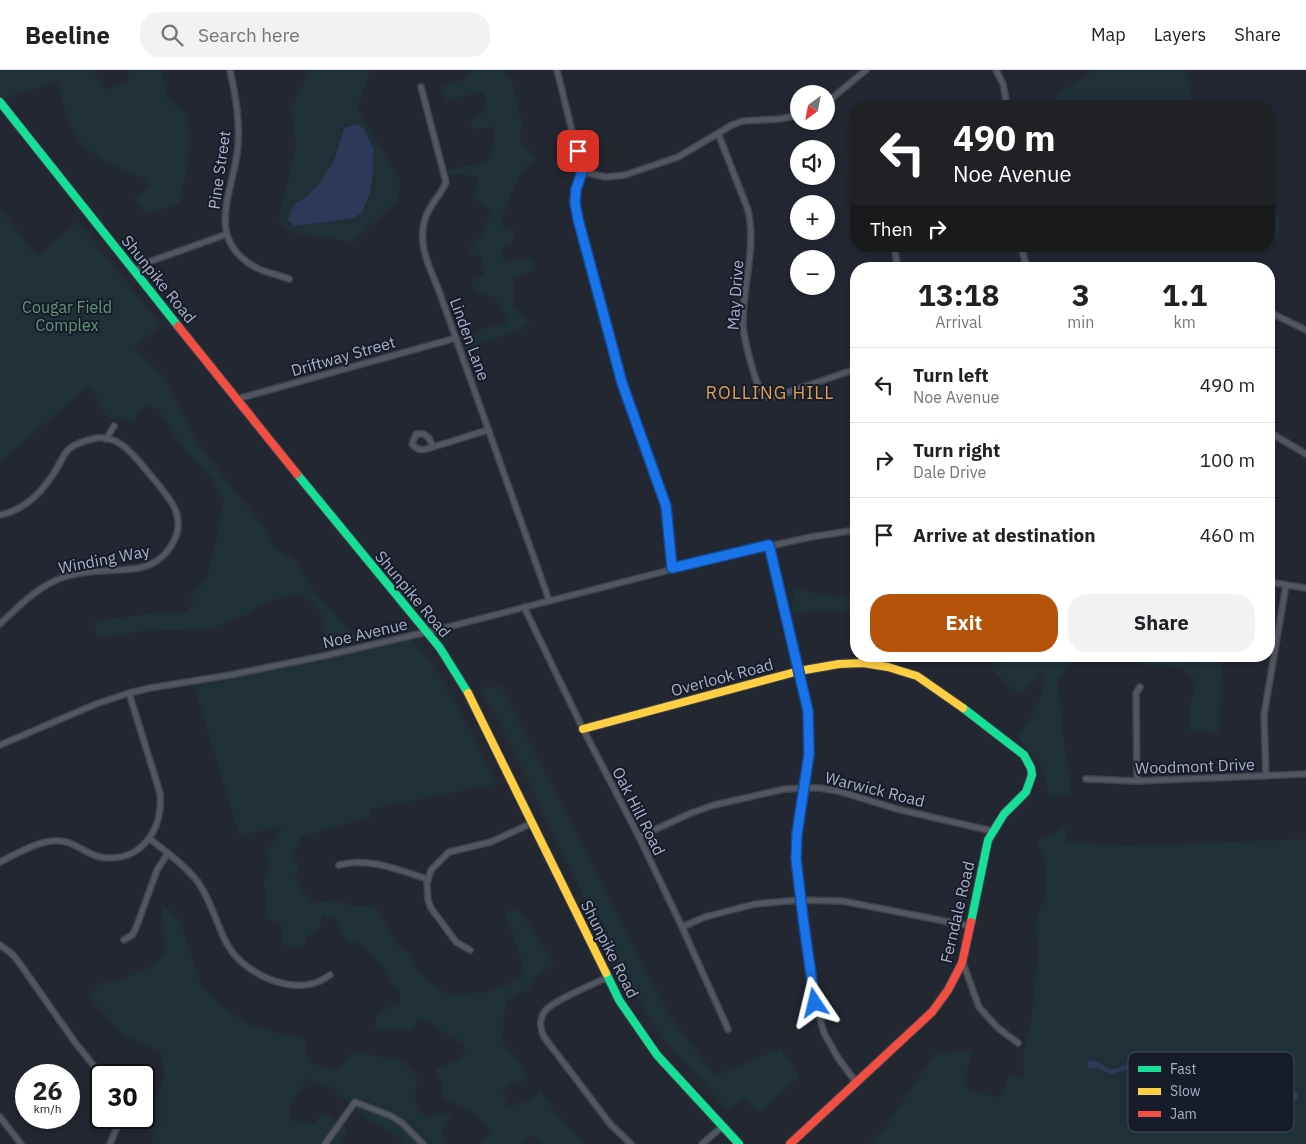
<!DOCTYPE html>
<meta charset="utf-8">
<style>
:root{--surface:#fff;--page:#f2f2f2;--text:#202124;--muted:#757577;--line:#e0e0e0;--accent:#b45309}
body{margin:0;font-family:"IBM Plex Sans",sans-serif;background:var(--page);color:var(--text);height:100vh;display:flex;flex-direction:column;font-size:19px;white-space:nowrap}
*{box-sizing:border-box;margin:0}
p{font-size:16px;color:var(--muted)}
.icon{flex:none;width:28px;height:28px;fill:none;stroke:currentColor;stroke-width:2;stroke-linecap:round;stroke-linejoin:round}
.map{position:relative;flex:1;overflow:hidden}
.drawer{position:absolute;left:850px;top:192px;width:425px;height:400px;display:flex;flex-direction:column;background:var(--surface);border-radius:20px;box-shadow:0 2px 8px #0003}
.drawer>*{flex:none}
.hud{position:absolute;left:850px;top:30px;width:425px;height:152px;border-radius:20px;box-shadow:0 2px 8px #0003;background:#202124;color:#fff;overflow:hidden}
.needle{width:32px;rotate:212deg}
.controls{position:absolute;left:790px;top:15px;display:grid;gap:10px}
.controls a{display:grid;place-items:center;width:45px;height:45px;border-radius:50%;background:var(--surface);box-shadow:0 2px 8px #0003;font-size:25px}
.speed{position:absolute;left:15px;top:994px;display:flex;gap:10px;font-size:25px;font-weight:700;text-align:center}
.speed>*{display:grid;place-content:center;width:65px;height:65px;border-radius:50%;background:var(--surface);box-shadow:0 2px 8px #0003;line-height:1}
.speed small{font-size:12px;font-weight:400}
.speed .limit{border:2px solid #111;border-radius:8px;background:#fff;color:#111}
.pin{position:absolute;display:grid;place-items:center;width:42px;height:42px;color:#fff;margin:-21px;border-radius:10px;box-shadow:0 2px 8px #0006}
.me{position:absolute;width:55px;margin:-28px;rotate:350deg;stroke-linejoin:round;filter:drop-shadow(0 0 4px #0008)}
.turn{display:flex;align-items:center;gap:18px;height:105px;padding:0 20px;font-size:22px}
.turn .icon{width:65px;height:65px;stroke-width:2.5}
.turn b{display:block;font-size:35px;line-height:42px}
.then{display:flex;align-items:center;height:48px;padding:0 20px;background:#0003;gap:10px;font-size:19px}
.eta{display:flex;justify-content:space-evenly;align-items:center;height:85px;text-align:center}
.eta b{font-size:30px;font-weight:700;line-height:35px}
.primary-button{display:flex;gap:10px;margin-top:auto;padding:10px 20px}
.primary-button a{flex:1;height:58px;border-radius:20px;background:var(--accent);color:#fff;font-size:20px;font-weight:700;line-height:58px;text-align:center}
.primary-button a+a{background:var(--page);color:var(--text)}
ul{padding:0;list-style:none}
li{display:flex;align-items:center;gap:15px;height:75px;padding:0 20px;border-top:1px solid var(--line)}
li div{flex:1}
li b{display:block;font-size:19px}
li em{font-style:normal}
header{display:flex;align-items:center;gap:30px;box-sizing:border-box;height:70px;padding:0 25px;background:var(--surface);border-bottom:1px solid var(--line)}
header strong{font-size:24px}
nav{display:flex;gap:28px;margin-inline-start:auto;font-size:18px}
.search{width:350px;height:45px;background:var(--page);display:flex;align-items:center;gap:12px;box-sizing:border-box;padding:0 18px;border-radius:20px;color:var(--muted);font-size:19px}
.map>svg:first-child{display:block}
.green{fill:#203037;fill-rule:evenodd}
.water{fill:#2c3959}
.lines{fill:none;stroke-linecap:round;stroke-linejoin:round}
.street-casing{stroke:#3e424a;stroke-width:8}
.fast-casing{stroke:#3e424a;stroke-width:10}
.slow-casing{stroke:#3e424a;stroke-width:10}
.jam-casing{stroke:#3e424a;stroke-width:10}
.street{stroke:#525660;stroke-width:5}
.fast{stroke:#16e098;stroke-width:8}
.slow{stroke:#ffcf43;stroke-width:8}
.jam{stroke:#f24e42;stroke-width:8}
.route-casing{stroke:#114b97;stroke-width:12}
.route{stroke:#1a73e8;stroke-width:9}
.labels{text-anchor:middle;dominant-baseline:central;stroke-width:4;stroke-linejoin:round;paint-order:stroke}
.street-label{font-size:16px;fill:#aab1c5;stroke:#171c2b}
.park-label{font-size:16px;fill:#619675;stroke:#171c2b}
.neighbourhood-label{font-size:18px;letter-spacing:1px;fill:#da9f50;stroke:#171c2b}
.key{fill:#171c2b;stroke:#434959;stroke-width:1}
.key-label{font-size:14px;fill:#aab1c5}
</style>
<header>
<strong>Beeline</strong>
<div class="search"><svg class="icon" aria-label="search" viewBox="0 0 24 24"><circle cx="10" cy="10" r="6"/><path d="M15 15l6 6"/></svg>Search here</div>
<nav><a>Map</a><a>Layers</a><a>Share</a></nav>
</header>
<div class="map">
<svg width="1306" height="1074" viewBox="0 0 1306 1074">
<rect width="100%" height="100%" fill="#232731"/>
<g class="green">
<path d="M0,0H93L104,20L129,10L128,0H162L167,28L187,44C191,76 188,104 179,134L147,145L134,129L150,117L143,108L122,100L106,92L89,81L77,68L68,49L57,12L62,10L0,30Z"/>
<path d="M310,0H371L357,38L401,112L396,133L352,172L289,162L279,149L296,76L291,39ZM364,58L373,78L370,124L362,142L356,147L347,149L295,156L296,133C322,119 334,93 341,66Z"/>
<path d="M473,0H503L512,11L522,54L520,70L537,89L521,102L503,145V157L514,161L512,173L502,178L503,191L533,188V201L513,210V237L530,252L518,261L463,280L459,266L508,252L495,227L479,224L471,215L476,208L485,204L482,188L469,183V177L481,166L492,141C472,131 474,127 478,107L458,104H449L448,99L486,93L495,72L494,57L473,59L470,51L483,43L486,32L483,22L446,30L441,17L463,10Z"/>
<path d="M1096,0H1186L1193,36H1056L1055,26Z"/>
<path d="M0,138L37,186L78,152L161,255L134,278L164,308L193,364L208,387L262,454L276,479L296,491L316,523L358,570L331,579L322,553L325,548L310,531L294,523L266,533L248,544L210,559L143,561L98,568L94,551L162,542L185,543L193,533L191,525L207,508L215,476L224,429L211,408L181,375L157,339L144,336L133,352L106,346L90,315L0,392Z"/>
<path d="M1279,144L1280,169L1269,170V145Z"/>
<path d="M795,518L822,525L856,528V540L791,543Z"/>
<path d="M410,566L433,595L468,655L497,714L371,739L370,748L302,766L292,785L300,796L295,808L301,820L315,833L335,831L357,836L374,835L397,874L409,883L418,902L437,918L451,925L487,922L504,916L523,906L524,898L505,842L520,840L554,893L536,908L529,920L519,923L507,930L504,945L503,973L523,996L529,1007L509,1016L502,1023L509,1037L531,1029L540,1019L555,1042L585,1074H545L530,1065L522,1074H480L492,1061L473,1042L442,1028V1012L435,999L461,989L465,980L463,973L420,948L412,960L375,959L376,946L387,938L399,934L400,924L377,890L360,873L347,871L336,850L323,845L319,860L307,867L304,878L283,875L282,856L266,847L267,832L263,810L271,794L265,784L282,757L239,765L193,612Z"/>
<path d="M1003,586H1077L1058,610L1065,680L1072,725L1050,727L1042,699L1017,666C1033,647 1045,627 1044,602L1019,625L990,598Z"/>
<path d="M1128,586H1222L1219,663L1189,661L1190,633L1197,611L1182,599L1142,594Z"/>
<path d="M501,616L668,943L715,1006L780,978L800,1007L759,1043L744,1029L728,1040L664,970L621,902L494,642L480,618Z"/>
<path d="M1064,757L1068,772L1129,776L1306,769V1074H868L883,1060L936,983L972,981L964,1011L971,1022L1001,1027L1009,1004L1024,1008L1023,985L1031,950L1038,886L1036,849L1045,828L1047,798L1037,772Z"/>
<path d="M162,834L180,851L201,915L227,941L248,954L285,965L304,967L308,992L337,1001L353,983L388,988L404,992L417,1006L415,1033L425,1048L438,1042L452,1045L441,1062L447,1074H404L399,1067L369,1050L331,1018L308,1009L289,1038L292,1051L314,1054L324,1042L348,1059L341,1074H152L154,1032L165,1007L161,983L122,964L87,925L102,913L119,910L147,899L165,884Z"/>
</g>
<g class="water">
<path d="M353,55H358L364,58L373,78V100L370,124L362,142L356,147L347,149L295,156L288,150L292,138L296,133L305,128L317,116L334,91L344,58Z"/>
<path d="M1089,990L1098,992L1110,999H1116L1125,995H1131L1146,1007L1162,1010L1208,1011L1227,1020L1239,1021L1252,1019L1291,1021L1298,1023V1028L1296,1030L1262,1025L1238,1027L1222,1024L1210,1019L1175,1015H1164L1145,1011L1129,999L1111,1004L1096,998L1090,999L1087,996Z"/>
</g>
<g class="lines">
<g class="street-casing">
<g id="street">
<path d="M230,0C236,28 241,56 237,84C231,126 205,171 257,198C267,203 279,205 289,209"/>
<path d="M557,0L582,102L577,119L575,133L577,149L622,313L666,436L673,498"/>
<path d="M996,0L1003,14L1007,36"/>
<path d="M421,17L446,112C441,125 429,135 425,149C417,175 430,198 439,221L549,530"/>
<path d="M826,33L866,0"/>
<path d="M718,63L748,140C757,179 742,216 743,255C744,269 748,283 752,297C755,308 758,319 768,327L777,326L856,299"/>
<path d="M582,102L606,107L625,105L678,87L732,55L743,51L780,49L799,45"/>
<path d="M894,176L898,199"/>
<path d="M1021,176L1027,199"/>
<path d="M135,201L146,193L227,164"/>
<path d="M1269,242L1306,260"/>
<path d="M237,329L456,268"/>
<path d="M1269,362L1306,384"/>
<path d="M416,364H424L429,368L433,377C424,380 419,382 412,374Z"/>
<path d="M106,369L114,356"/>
<path d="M433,377L488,360"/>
<path d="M0,445C25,440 44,420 57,398C61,392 63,384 69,379C76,373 87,370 97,368C118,366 131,382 143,396C152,408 169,425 175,439C186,465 165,493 139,498C113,502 88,499 64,507C38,516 19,536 0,554"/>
<path d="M769,475L808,641L809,683L797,764L796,789L813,923L824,963L838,988L856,1012"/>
<path d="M1269,512L1306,518"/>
<path d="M524,537L583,659L639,767L682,857L728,959"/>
<path d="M0,675L96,634L129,623L150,618L230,605L328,585L440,559L728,485L811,467L856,460"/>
<path d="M1266,706L1264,645L1286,515"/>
<path d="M1086,709L1137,711L1306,704"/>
<path d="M1137,711L1136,623L1140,617"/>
<path d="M639,767L691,743L714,735L785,719L804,718H820L838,721L897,739L992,761"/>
<path d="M150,769C166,782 185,795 198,812C210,829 215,849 224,868C234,892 261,909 286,914C303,917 316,915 330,905"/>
<path d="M0,792C18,783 40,769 61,771C75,772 86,784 100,787C140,794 164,760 160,723L129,623"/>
<path d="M339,795C369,787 399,800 427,809"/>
<path d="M682,857L705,847L755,834L800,830L842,831L970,856"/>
<path d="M124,870L132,865L136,858L157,800L168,783"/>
<path d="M0,875L12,884L18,891L74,971L101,1005"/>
<path d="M470,880L456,872L431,838L428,830L427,813L431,800L449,782L491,772L532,753"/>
<path d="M963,893L979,937L998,958L1018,973"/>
<path d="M608,907C594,914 552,931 545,941C539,949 540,959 544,967L611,1055L631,1074"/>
<path d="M0,1047L21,1074"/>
<path d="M110,1074L117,1057L118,1048"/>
<path d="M325,1074L355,1032L391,1046L402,1053L423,1074"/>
<path d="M702,1074L723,1056"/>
</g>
</g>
<g class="fast-casing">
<g id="fast">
<path d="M0,32L178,256"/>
<path d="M297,404L440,578L468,623"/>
<path d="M963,638L1024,685L1031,698L1032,705L1026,722L1004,744L988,770L971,852"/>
<path d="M606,903L619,930L657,985L739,1074"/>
</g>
</g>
<g class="slow-casing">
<g id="slow">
<path d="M468,623L606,903"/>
<path d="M583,659L799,601L839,594L863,593L888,597L917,606L963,638"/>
</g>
</g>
<g class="jam-casing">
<g id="jam">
<path d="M178,256L297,404"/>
<path d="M790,1074L932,942L948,920L962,893L971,852"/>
</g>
</g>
<use href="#street" class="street"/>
<use href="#fast" class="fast"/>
<use href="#slow" class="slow"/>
<use href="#jam" class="jam"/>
</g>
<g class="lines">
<g class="route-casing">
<path id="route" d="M578,81L582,102L576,119L575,133L578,149L622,313L666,436L672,498L769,475L808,641L809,684L797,764L796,789L803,848L815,933"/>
</g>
<use href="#route" class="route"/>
</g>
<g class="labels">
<g class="street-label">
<text transform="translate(219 100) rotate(-82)">Pine Street</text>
<text transform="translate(159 209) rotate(51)">Shunpike Road</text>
<text transform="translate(735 225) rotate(-86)">May Drive</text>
<text transform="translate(470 269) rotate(70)">Linden Lane</text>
<text transform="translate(343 286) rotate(-16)">Driftway Street</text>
<text transform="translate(104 489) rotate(-11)">Winding Way</text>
<text transform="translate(413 524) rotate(50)">Shunpike Road</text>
<text transform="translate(365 563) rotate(-13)">Noe Avenue</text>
<text transform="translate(722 607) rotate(-15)">Overlook Road</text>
<text transform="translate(1195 696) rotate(-2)">Woodmont Drive</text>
<text transform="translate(875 719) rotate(14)">Warwick Road</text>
<text transform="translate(639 741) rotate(63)">Oak Hill Road</text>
<text transform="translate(957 842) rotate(-77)">Ferndale Road</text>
<text transform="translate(610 879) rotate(63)">Shunpike Road</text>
</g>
<g class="park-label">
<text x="67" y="237">Cougar Field<tspan x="67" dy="18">Complex</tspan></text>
</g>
<g class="neighbourhood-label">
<text x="770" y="322">ROLLING HILL</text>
</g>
</g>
<rect x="1128" y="982" width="166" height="80" rx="8" class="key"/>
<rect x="1138" y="996" width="23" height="6" fill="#16e098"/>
<rect x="1138" y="1018" width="23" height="7" fill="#ffcf43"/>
<rect x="1138" y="1041" width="23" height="6" fill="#f24e42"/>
<g class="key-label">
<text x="1170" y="1004">Fast</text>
<text x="1170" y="1026">Slow</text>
<text x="1170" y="1049">Jam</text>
</g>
</svg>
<div class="controls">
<a><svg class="needle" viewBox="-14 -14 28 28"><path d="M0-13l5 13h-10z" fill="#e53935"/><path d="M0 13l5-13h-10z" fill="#757577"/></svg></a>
<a><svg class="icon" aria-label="sound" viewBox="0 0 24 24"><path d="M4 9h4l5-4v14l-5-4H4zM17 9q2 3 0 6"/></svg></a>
<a>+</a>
<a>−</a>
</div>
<div class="speed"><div>26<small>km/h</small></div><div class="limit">30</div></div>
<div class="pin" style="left:578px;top:81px;background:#d93025"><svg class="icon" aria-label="arrive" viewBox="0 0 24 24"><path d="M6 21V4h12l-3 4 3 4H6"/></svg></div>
<svg class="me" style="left:815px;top:933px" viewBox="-20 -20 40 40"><path d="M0-17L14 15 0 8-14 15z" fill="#1a73e8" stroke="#fff" stroke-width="4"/></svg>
<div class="hud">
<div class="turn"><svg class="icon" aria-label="left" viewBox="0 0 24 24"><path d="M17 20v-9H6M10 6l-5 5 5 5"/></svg><div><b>490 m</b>Noe Avenue</div></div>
<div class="then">Then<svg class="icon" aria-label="right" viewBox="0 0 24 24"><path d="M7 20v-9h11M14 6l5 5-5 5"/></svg></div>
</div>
<section class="drawer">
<div class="eta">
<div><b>13:18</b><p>Arrival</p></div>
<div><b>3</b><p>min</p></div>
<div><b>1.1</b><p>km</p></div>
</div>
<ul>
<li><svg class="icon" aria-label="left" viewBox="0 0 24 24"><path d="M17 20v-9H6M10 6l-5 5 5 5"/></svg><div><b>Turn left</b><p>Noe Avenue</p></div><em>490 m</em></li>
<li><svg class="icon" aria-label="right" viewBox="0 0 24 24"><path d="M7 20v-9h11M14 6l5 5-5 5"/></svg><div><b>Turn right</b><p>Dale Drive</p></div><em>100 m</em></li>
<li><svg class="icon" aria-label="arrive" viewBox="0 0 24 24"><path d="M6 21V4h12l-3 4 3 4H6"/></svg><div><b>Arrive at destination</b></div><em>460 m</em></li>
</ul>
<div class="primary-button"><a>Exit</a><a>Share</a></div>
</section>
</div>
